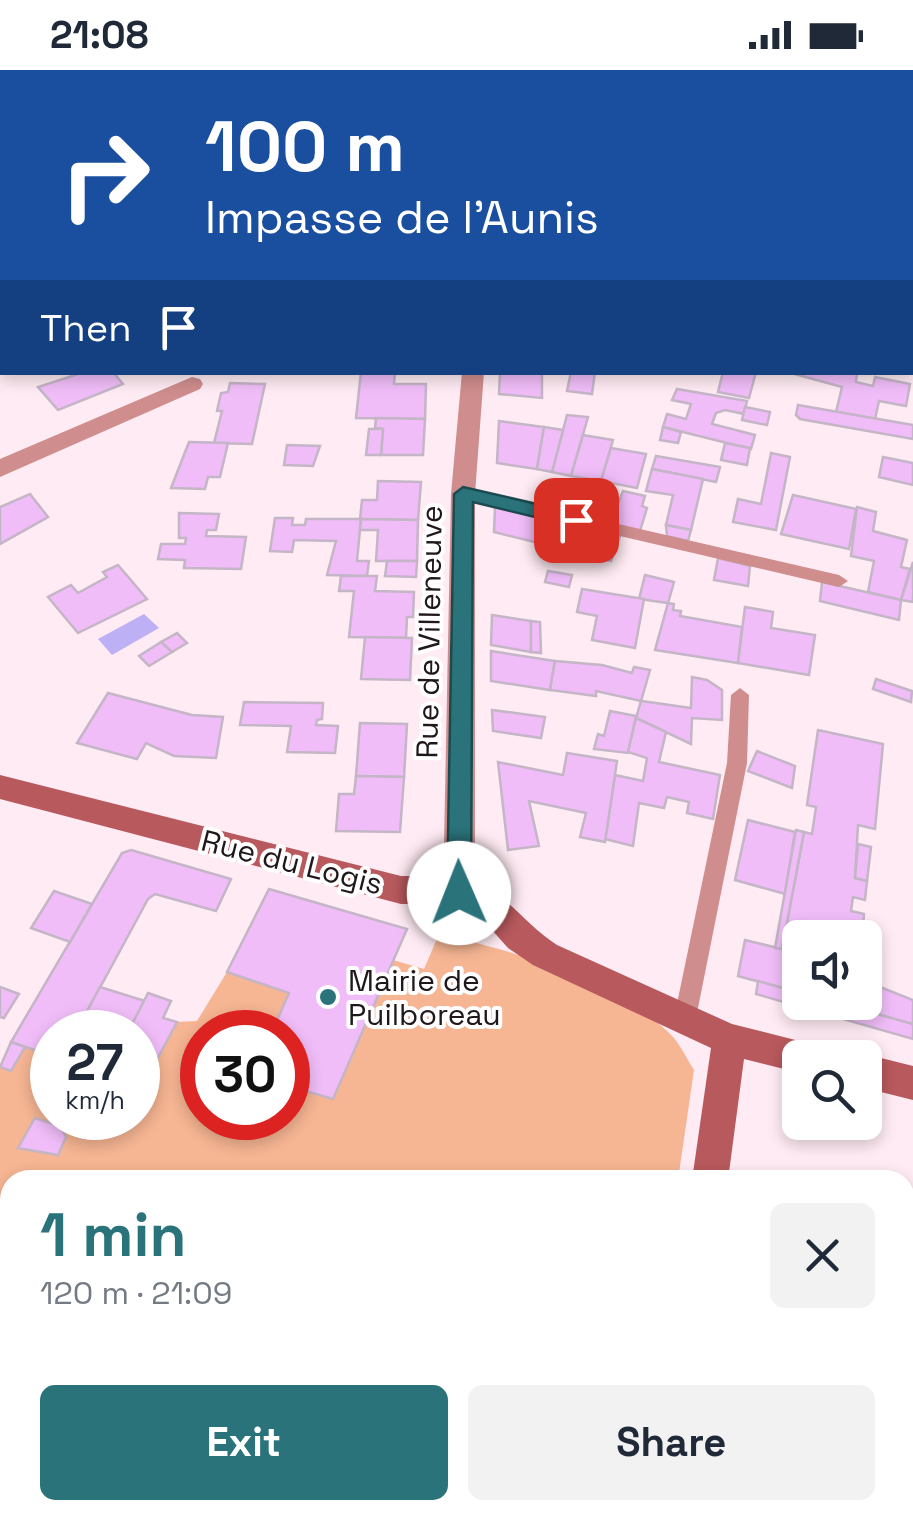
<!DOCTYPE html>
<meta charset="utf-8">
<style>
:root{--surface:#fff;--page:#f2f2f3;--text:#1f2937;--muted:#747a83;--accent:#2a737b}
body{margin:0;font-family:"Space Grotesk",sans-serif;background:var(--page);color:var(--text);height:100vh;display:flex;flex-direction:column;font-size:38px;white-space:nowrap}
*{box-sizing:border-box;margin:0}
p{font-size:32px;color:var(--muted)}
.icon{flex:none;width:55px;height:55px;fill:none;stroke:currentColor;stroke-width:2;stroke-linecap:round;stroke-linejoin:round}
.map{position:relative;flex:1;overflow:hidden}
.sheet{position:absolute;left:0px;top:1100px;width:915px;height:350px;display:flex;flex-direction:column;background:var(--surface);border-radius:30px 30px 0 0;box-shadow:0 5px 15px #0003}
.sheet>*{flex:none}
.hud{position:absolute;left:0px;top:0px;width:915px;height:305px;box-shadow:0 5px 15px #0003;background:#1a4fa0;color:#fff;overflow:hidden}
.tools{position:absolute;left:782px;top:850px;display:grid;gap:20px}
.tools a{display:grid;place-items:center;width:100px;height:100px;border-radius:15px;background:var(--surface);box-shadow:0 5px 15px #0003;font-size:50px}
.speed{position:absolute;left:30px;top:940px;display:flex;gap:20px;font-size:50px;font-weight:700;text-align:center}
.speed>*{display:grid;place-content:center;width:130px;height:130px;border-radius:50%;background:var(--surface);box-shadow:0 5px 15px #0003;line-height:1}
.speed small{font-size:25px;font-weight:400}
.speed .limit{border:15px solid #d22;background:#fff;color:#111}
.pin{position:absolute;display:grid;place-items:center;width:85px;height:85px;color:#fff;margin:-42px;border-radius:20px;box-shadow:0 5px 15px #0006}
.me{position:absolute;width:110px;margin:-55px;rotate:359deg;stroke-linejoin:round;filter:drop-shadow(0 0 8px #0008)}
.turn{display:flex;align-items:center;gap:35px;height:210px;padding:0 40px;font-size:45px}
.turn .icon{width:130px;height:130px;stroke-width:2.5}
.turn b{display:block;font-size:70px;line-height:85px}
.then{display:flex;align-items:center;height:95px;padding:0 40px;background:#0003;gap:20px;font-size:38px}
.round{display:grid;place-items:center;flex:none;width:105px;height:105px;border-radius:15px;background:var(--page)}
.overview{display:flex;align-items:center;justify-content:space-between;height:170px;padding:0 40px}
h1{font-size:60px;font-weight:800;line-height:75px;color:var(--accent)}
.button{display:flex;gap:20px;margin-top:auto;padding:20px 40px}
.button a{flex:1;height:115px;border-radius:15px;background:var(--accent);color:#fff;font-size:40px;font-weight:800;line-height:115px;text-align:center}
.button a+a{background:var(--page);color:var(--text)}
.status{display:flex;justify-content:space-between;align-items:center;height:70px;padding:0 50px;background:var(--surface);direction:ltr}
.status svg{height:28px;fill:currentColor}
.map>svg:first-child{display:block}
.green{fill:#f6b593}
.water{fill:#bdb0f5}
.building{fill:#f0bdf8;stroke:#c4b5c7;stroke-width:2.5}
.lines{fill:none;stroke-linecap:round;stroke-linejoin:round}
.lane{fill:#cf8d8d;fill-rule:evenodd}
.street{fill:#cf8d8d;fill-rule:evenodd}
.secondary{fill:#b8595d;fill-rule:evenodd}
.route{fill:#2a737b;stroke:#1b4b50;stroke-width:2.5}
.poi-dot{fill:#2a737b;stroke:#fff;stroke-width:4}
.labels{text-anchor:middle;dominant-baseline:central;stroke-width:8;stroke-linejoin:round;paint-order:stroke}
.street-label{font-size:30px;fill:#20171b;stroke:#fff}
.poi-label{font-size:30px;fill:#20171b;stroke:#fff;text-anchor:start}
</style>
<div class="status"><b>21:08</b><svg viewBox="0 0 49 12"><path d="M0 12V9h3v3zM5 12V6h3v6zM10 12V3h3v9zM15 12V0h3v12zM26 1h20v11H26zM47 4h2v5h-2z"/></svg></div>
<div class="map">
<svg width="913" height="1450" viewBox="0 0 913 1450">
<rect width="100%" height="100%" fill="#ffebf3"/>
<path class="green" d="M439,864C511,880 620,911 673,967C681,976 687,989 694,1000L678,1110H10V1440H360L356,1450H0V997L12,1001L25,977L52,986V1048H138V990L154,994L177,952L197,951L227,902L289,923L272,962H202V1048H288L289,1016L333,1029L393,890L424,899Z"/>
<path class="water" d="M144,544L159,558L112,585L98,569Z"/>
<g class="building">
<path d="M84,302H113L123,314L58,340L38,317Z"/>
<path d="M361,302H395L394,314H426L425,349L356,348Z"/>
<path d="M500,302H542V328L499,324Z"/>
<path d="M571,302H595L592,324L567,321Z"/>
<path d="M723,302H756L749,328L718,322Z"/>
<path d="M848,302L857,304L856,312L873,316L875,307L910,314L906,336L879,331L875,349L836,342L842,317L791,303Z"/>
<path d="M230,313L265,314L252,374L214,373L222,341H217L221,323L228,322Z"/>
<path d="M677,319L747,331L744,344L725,340L716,343L712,354L755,365L751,379L663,357L667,344L686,349L691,334L672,330Z"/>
<path d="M798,335L913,355V369L800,349L796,345Z"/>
<path d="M745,337L770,342L767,355L742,350Z"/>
<path d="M567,345L588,347L571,406L552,402Z"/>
<path d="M376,348L425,349L423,385H381L383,359L375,358Z"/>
<path d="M499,351L544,357L537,399L497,393Z"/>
<path d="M544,357L563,360L552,402L537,399Z"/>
<path d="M663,357L681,362L678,373L660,370Z"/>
<path d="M369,359H383L381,385H366Z"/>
<path d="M583,365L613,370L601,411L571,406Z"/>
<path d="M189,372L228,373L220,407H208L205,419L171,418Z"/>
<path d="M725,373L750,378L747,395L721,390Z"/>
<path d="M287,375L320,376L313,396L284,395Z"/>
<path d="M611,378L646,384L637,418L601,411Z"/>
<path d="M771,383L790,387L776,460L733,452L738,429L761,434Z"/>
<path d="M656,386L720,397L716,412L652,399Z"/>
<path d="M883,387L913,393V415L879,407Z"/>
<path d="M652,399L703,409L691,460L666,455L673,425L646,421Z"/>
<path d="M378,411L421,412L418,450L360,449L362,430H377Z"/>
<path d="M623,421L645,426L642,436L647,438L640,461L591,449L595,433L617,437Z"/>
<path d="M30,424L48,447L0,474V437Z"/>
<path d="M793,425L856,439L849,479L781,464Z"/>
<path d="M495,437L620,466L611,491L494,462Z"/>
<path d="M857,437L876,442L873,461L907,470L901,497L910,499L901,530L868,522L874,491L851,486Z"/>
<path d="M179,443L219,444L216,460H207L206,466L246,467L241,499L184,498L185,490L158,489L161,474H185L186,468H179Z"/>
<path d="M275,448H293L292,455H305L306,449H361L357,491H369L367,506L327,505L336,471L294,470L292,482L270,481Z"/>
<path d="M361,449L418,450L417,491H376L378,460H360Z"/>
<path d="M666,455L691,460L688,471L667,466Z"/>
<path d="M718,488L750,496L748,516L714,510Z"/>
<path d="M387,491H417L416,507L385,506Z"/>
<path d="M913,492V532L901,530Z"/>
<path d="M118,495L147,529L78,563L48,527L71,515L78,523L107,507L103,502Z"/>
<path d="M548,501L572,505L569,517L545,512Z"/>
<path d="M645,505L674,512L668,533L639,529Z"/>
<path d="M341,506H377L375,521L414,522L413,547H407L406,568L349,567L354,521H339Z"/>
<path d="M822,512L901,530L899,550L820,531Z"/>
<path d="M582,519L644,529L635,578L592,570L597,546L577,542Z"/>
<path d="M668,533L674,534L673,540L681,541L680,546L742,557L738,593L655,580Z"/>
<path d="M745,537L773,542L771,558L815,565L809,605L738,593Z"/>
<path d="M492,545L531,551V582L491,575Z"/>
<path d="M531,551L540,552L541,583L531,582Z"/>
<path d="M177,563L187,573L172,582L161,572Z"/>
<path d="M365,567L412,568L410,610L361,609Z"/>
<path d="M161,572L172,582L149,596L139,586Z"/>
<path d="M491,581L555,591L550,620L491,611Z"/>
<path d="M555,591L602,595L632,603L634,597L650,600L641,631L596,621V626L550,620Z"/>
<path d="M692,607L707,610L722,620V650L692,648L691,674L636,648L641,631L691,638Z"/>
<path d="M876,609L912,621L911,632L873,619Z"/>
<path d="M108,623L192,645L223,647L216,688L174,686L146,673L137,689L77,673Z"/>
<path d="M244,632L323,633L322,649L317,650L316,655L338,656L335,683L287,682L291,656L240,655Z"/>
<path d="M492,640L545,647L541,668L493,661Z"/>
<path d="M610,641L636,646L628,683L594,679L598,664L604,666Z"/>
<path d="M636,648L666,662L659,692L720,705L713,749L687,743L689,732L667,727L664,738L639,733L633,776L605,769L615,705L643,711L647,688L628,682Z"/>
<path d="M360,653L407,654L404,707L356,706Z"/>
<path d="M818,660L883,674L875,759L858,755L855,808L867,811L865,830L853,827L851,841L864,844L862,868H800V923L738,906L745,870L782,879L804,762L812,764L816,737L807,735Z"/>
<path d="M757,681L795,696L792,718L748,701Z"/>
<path d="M567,683L617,691L605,772L580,767L586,743L529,731L539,776L508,780L498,692L563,705Z"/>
<path d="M356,706L404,707L400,762L336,761L339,724H354Z"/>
<path d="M748,750L795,762L785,824L735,810Z"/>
<path d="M796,760L804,762L782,879L775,878Z"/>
<path d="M858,774L871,777L867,811L855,808Z"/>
<path d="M131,780L231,809L216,841L155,824L148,829L76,962H52V986L11,972L122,783Z"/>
<path d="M269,819L407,859L333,1029L289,1016L288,1019V962H272L289,923L227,902Z"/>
<path d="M54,821L92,834L70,872L31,858Z"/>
<path d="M758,911L800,923V932H835L913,954V969L756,924Z"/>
<path d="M865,911L913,930V954L835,932H865Z"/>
<path d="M0,917L19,924L4,948L0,947Z"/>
<path d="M100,917L145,931L128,962H76Z"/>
<path d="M148,923L171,931L163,948L177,952L154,995L138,990V962H128Z"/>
<path d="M11,972L25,977L11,1001L0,997Z"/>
<path d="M35,1048L60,1056L66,1067L58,1085L18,1078Z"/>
<path d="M905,1120L913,1124V1203L905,1199Z"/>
<path d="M905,1259L913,1262V1303L905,1349Z"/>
<path d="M905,1405L913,1407V1450H897V1440H905Z"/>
<path d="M478,1440H566V1450H477Z"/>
<path d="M566,1440H640L639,1450H566Z"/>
<path d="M758,1440H815L814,1450H780Z"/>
</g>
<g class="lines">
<g class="lane">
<path d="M463,418L839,505L848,511L839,517L457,428V420Z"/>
<path d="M740,618L749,625L747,693L696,948L693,955L685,959L677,955L674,948L727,693L731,625Z"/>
</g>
<g class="street">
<path d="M474,0H492V2H475Z"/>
<path d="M806,0H830L832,2H808Z"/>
<rect x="912" y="24" width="1" height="10"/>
<path d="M462,302H484L475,424V823L470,833L459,837L448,833L443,823L451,424Z"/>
<path d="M192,307L200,309L203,314L200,319L0,407V389Z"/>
<path d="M905,1360L913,1363V1405L905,1402Z"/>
</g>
<g class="secondary">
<path d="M0,705L401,806C438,806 479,806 508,833C525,848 537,862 557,875L732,954L819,976L824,988H800V1003L744,989L728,1110H692L711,978L533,895L508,878L484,851L467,840L446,834H401L0,729Z"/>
<path d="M865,984L913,996V1030L865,1018V988H857Z"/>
<path d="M653,1440H695L694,1450H652Z"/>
</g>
</g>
<path class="route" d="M463,417L576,443L586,450L576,457L473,432L471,823L468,830L459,833L451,830L447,823L454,424Z"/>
<circle class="poi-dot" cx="328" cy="927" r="10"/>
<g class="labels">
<g class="street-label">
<text transform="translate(429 562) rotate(-89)">Rue de Villeneuve</text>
<text transform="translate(292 792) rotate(14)">Rue du Logis</text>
</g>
<g class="poi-label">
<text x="348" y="910">Mairie de<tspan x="348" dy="34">Puilboreau</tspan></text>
</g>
</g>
</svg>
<div class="tools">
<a><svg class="icon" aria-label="sound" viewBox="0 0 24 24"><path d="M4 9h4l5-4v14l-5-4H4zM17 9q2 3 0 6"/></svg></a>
<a><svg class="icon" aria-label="search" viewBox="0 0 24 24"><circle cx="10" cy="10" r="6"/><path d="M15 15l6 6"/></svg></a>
</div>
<div class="speed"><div>27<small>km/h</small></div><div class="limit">30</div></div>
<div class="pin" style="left:576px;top:450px;background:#d93025"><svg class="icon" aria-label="arrive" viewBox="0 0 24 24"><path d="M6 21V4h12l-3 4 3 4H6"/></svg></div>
<svg class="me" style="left:459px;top:823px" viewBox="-20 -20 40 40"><circle r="19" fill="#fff"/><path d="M0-13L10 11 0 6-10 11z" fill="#2a737b"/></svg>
<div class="hud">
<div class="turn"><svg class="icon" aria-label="right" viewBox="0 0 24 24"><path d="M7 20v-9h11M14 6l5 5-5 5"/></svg><div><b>100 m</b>Impasse de l'Aunis</div></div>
<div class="then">Then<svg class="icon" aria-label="arrive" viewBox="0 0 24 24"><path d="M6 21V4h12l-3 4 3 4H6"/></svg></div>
</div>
<section class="sheet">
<div class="overview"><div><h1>1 min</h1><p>120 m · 21:09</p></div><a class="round"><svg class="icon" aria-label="close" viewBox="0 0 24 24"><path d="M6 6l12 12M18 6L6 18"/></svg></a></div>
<div class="button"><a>Exit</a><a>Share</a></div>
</section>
</div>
